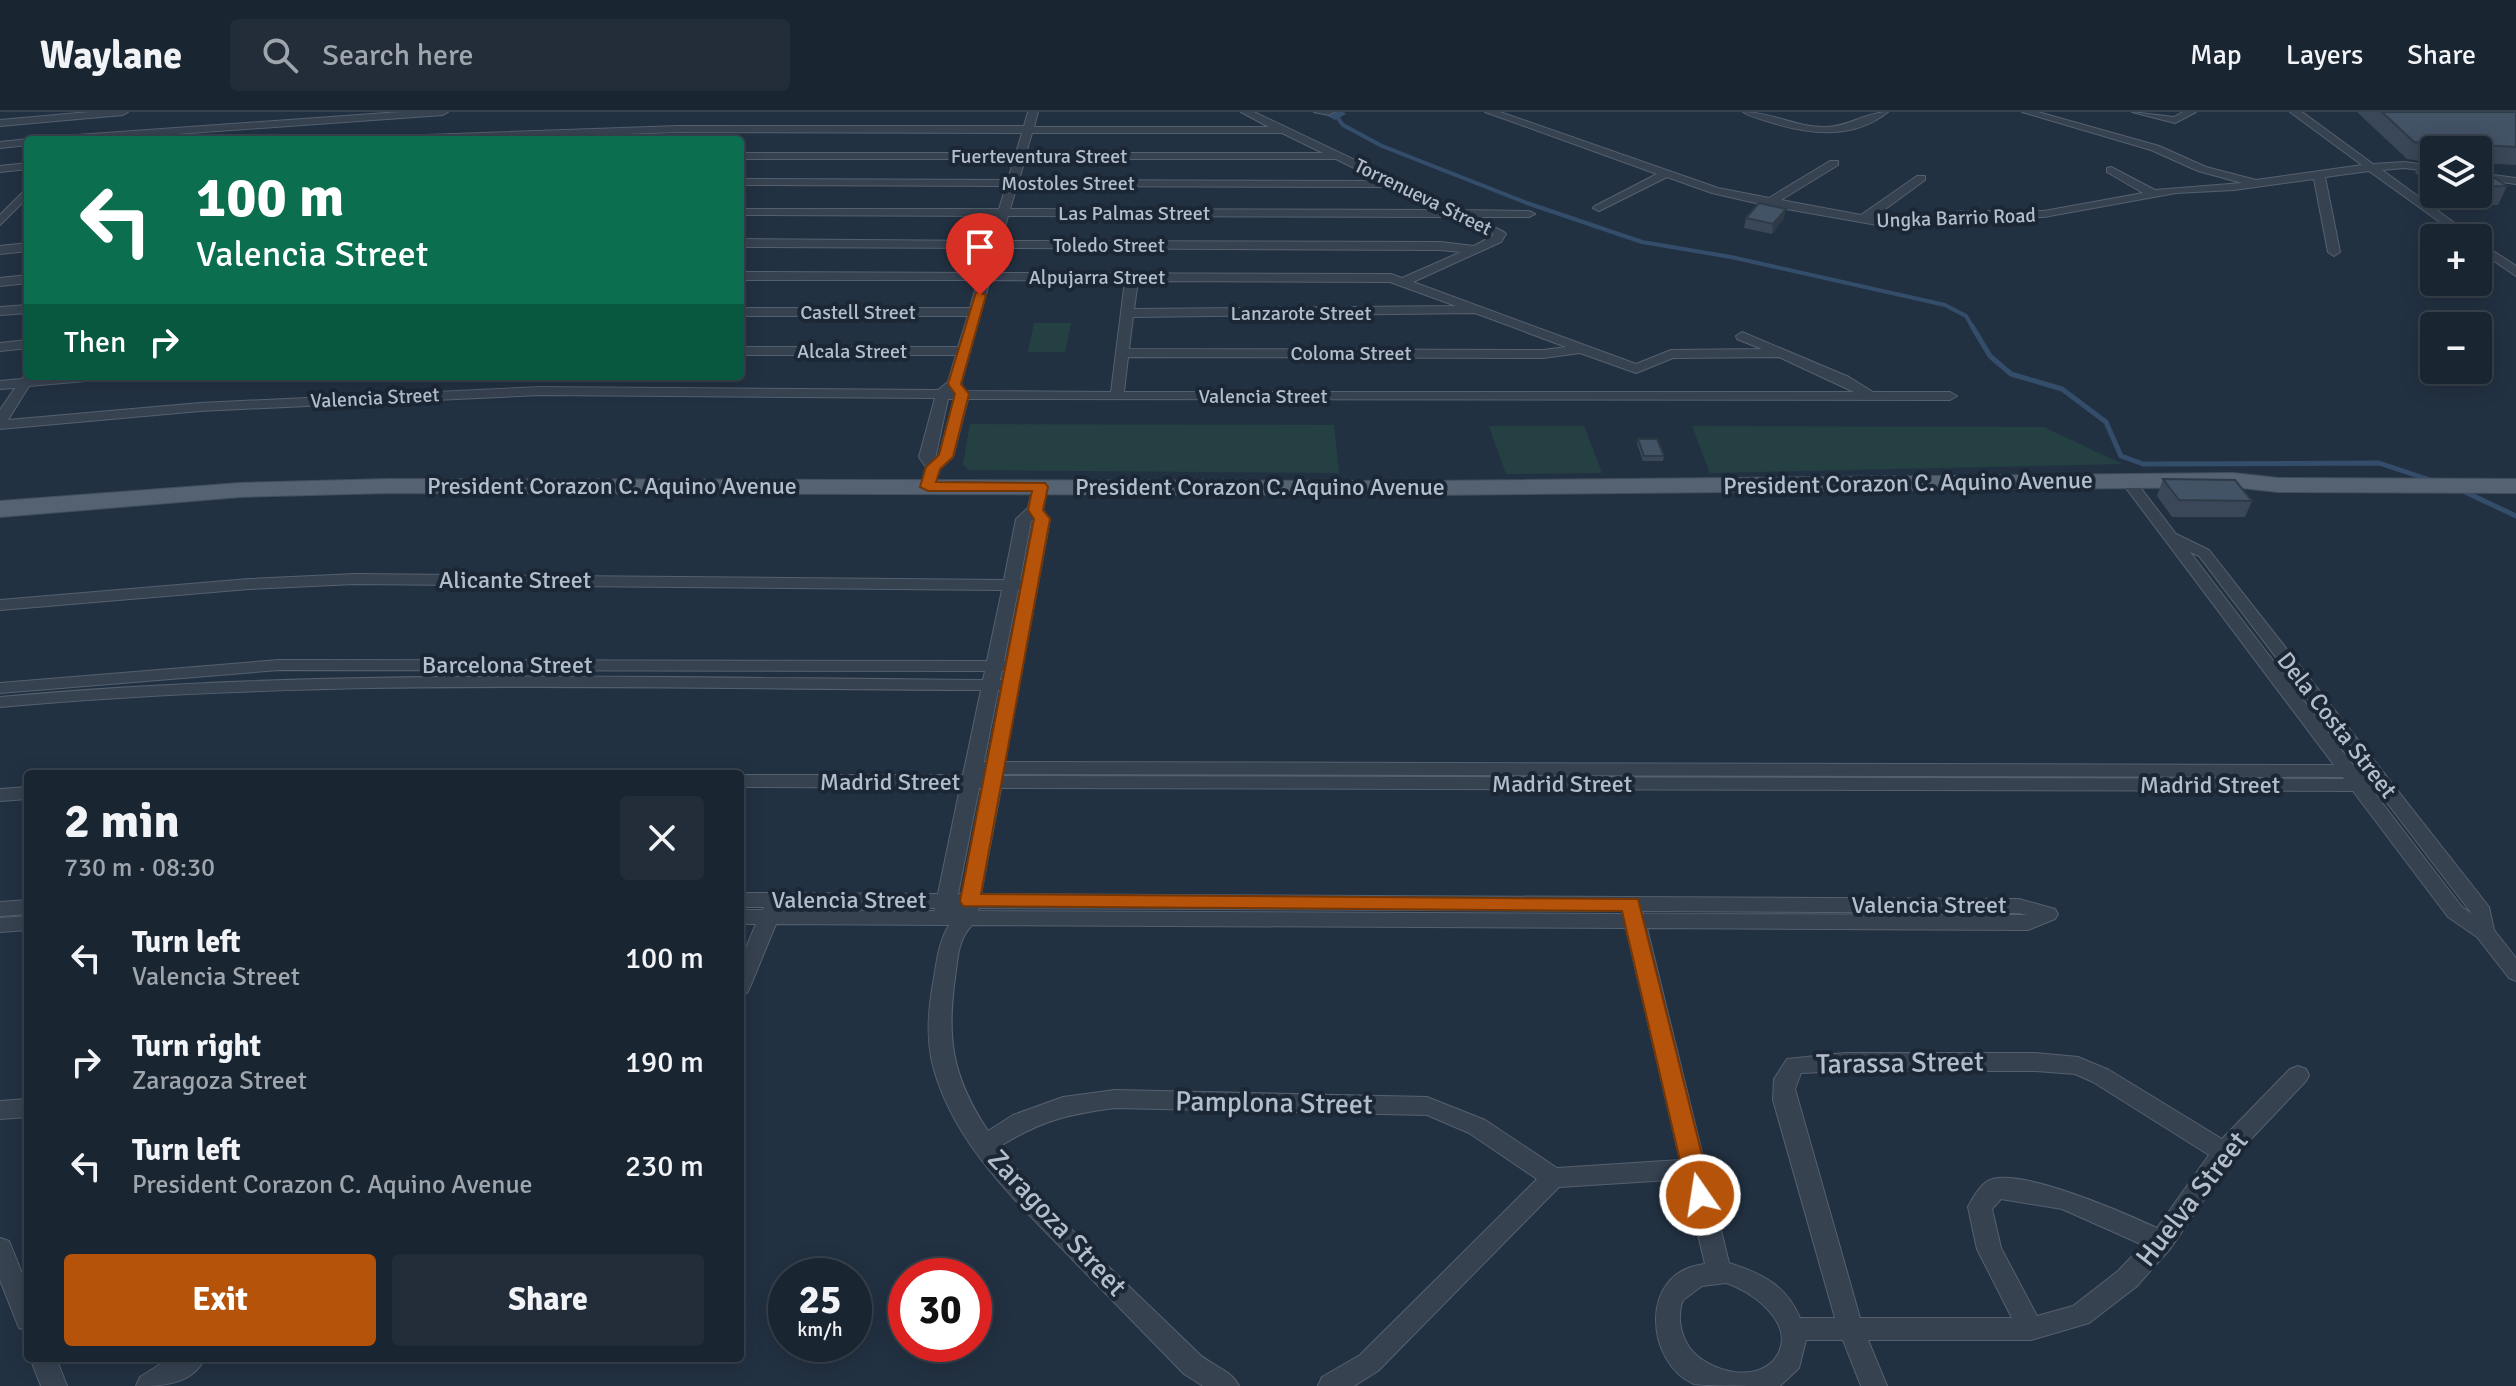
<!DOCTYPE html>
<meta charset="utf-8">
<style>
:root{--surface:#1a2532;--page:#232d3a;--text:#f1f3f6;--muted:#9fa5ac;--line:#38424d;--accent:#b45309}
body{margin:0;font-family:Signika,sans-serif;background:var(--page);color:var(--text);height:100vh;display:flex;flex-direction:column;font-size:30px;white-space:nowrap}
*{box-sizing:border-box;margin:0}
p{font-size:26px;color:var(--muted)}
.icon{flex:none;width:44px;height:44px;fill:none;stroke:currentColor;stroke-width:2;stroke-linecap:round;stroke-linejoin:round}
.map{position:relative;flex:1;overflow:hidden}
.details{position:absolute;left:24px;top:658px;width:720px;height:592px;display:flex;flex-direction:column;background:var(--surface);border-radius:8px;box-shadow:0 4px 20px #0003,0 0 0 2px var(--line)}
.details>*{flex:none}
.hud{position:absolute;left:24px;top:24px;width:720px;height:244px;border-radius:8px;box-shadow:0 4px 20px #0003,0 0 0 2px var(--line);background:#0b6e4f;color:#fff;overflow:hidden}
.tools{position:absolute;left:2420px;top:24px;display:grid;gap:16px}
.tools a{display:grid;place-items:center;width:72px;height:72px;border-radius:8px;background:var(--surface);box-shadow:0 4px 20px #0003,0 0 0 2px var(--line);font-size:40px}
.speed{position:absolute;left:768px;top:1146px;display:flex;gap:16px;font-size:40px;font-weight:700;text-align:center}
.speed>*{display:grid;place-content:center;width:104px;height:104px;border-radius:50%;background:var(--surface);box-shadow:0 4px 20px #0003,0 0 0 2px var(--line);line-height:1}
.speed small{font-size:20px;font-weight:400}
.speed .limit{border:12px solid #d22;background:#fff;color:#111}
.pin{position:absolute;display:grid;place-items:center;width:68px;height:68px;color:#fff;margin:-82px -34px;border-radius:50% 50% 50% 0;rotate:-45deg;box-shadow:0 0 8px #0007}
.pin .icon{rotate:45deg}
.me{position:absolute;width:88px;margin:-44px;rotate:347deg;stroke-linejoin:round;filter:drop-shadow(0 0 6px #0008)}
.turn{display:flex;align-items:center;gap:28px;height:168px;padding:0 40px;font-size:36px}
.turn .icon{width:104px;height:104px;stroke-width:2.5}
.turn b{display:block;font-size:56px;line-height:68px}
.then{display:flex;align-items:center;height:76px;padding:0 40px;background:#0003;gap:16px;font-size:30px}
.round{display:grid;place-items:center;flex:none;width:84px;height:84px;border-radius:8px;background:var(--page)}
.overview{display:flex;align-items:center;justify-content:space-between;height:136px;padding:0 40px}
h1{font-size:48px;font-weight:700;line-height:60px}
.button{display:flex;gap:16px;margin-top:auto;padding:16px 40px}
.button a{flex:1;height:92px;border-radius:8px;background:var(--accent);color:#fff;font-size:32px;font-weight:700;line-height:92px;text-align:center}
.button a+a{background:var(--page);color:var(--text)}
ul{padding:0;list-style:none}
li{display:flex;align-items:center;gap:24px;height:104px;padding:0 40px}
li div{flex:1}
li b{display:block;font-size:30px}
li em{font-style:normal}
header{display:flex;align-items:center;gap:48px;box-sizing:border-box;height:112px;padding:0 40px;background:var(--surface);border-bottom:2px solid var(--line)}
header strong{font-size:38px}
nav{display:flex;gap:44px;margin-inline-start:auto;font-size:28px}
.search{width:560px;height:72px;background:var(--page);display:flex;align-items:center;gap:20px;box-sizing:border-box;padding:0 28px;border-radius:8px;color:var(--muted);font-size:30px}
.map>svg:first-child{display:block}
.green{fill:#244043}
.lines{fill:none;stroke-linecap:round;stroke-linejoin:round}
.stream-far1{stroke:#344d6a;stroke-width:4}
.stream{stroke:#344d6a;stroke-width:5}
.river{fill:#344d6a;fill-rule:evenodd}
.minor-casing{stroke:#55606f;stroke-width:2}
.primary-casing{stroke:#434e5d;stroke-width:2}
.minor{fill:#374251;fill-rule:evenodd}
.primary{fill:#556271;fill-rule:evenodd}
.wall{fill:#3a4758}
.shaded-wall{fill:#2f3a47}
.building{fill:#435366;stroke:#2f3a47;stroke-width:2}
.route{fill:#b45309;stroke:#753606;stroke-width:2}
.labels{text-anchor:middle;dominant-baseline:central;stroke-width:8;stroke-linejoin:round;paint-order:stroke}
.far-street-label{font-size:20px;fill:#b3bdcc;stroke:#1c2736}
.street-label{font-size:24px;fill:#b3bdcc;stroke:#1c2736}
.near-street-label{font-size:28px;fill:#b3bdcc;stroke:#1c2736}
</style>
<header>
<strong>Waylane</strong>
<div class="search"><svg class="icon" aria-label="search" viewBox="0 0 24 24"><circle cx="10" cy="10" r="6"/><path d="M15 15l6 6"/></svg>Search here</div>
<nav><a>Map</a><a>Layers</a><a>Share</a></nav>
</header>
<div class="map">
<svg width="2516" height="1274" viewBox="0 0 2516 1274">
<rect width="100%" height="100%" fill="#223142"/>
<g class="green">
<path d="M1034,211H1071L1065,240H1028Z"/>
<path d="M970,312L1334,313L1339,361L969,358L963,352Z"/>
<path d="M1489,314H1584L1602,361L1506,362Z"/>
<path d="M1692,314L2044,315L2122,352L1710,361Z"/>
</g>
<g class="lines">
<path class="stream-far1" d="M1335,2L1343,13L1382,34L1527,91L1642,130L1731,145L1945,193L1966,204L1973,216"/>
<g class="stream">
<path d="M1972,214L1990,244L2011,262L2062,277L2106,310L2121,344L2143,352L2379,351L2433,369"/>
<path d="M2463,379L2516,404"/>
</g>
<path class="river" d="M1320,0H1344L1346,2L1335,8Z"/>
<g class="minor-casing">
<g id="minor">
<path d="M89,0H128L123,3L0,14V8Z"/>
<path d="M400,0H448L443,3L93,28H44L49,25Z"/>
<path d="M1028,0H1038L1034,15H1269L1241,0H1254L1460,98L1529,99L1535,102L1529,105H1474L1504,120L1506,122L1501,130L1413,170L1636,252L1671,238L1762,237L1737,227L1736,224L1742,220L1849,265L1873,280H1950L1957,284L1950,288L968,287L953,345L940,357L935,369L930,370L923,366L926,355L919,345L935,286L541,283L200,299L0,317V298L15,276L0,277V269L21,267L28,262L35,266L104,264L97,268L29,274L8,308L200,291L541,275L938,278L948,270L956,243H740V235H958L968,204H740V196H970L978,168H740V160L980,161L988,136L740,135V127L990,129L997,104L740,103V97H999L1006,74L740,73V67L1008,68L1014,47H740V41H1016L1022,21L678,20L456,28H363L368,25L678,14H1024ZM1032,21H1282L1323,41H1026ZM1025,47H1336L1380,69L1019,68ZM1017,74L1394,75L1442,98L1010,97ZM1008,104L1456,105L1494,123L1474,134L1440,130L1001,129ZM999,136L1440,138L1461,140L1402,166L1391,162L992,161ZM990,168L1125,169L1111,280L966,279L961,272ZM1138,169L1390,170L1456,194L1134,197ZM1475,201L1566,235L1543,238L1129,237L1133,205ZM1580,241L1636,261L1673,246L1779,245L1854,280H1124L1128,245L1543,246ZM948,287H954L939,343L935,347Z"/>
<path d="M1314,0H1334L1329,3Z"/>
<path d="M1485,0H1500L1718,76L1769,86L1830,49H1838V53L1781,88L1861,103L1917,64H1925V68L1873,106L1908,108L1962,99H2044L2143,81L2107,60V56L2111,55L2155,78L2242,71L2198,59L2151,38L2022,0H2038L2159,34L2206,55L2256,68L2362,53L2290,0H2302L2373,52L2404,50L2434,54V60L2404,56L2382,58L2475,126H2462L2369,59L2325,65L2340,140L2334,144L2328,140L2314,67L2234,78L2176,81L2044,105H1962L1908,114H1883L1769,94L1712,81L1667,65L1599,99L1593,96L1595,94L1657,62Z"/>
<path d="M1743,0C1772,0 1797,16 1826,15C1848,15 1866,0 1888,0C1854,27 1812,23 1773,11C1763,8 1751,5 1743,0Z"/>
<path d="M2132,0L2174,5L2183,0H2196L2175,11Z"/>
<path d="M28,27L32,28H28V33L0,36V30Z"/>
<path d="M28,51V57L0,60V54Z"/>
<path d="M2478,61L2516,66V72L2478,67Z"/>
<path d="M28,75V85L0,113V103Z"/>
<path d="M2478,129L2516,154V164L2478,138Z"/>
<path d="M28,131V139L0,142V134Z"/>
<path d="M28,163V171L0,174V166Z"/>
<path d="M28,193V201L0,203V195Z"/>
<path d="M28,228V236L0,239V231Z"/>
<path d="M2128,365L2133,366L2176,422L2209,438L2489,795L2494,818L2516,846V869L2509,866L2477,825L2448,805L2353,679L1001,676L981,782L2019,787L2055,797L2058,802L2055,807L2028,818L1647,816L1729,1151C1761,1161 1786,1173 1800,1206H1835L1773,988L1774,967L1787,947L1845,941H2036L2078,945L2109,958L2222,1027L2290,957L2298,954L2306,957L2309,963L2306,969L2232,1047L2170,1137L2136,1175L2089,1211L2031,1228H1868L1887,1274H1861L1843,1228H1806L1799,1256L1780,1274C1761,1274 1708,1274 1694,1272C1646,1252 1637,1159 1705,1152L1685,1067L1559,1075L1378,1259L1354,1274H1318L1322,1265L1360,1243L1537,1067L1469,1021L1427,1003L1115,996C1068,1002 1040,1009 999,1035C1056,1109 1131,1175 1197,1240C1209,1253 1231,1257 1239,1274H1203L1184,1262C1147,1224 1110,1186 1073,1148C1017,1090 948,1027 931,945C926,918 929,892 934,866C937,847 939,830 949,813L776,812L750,875L747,881L740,883V850L756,812H740V798H762L764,795H740V781L938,782L960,676L740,675V663H963L981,578C654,577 326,565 0,595V585C326,555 655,566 983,568L985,559L279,558L0,581V571L279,548L987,549L1002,478L355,472L249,477L0,498V488L249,467L355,462L1004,468L1016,407L1028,396L1033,375L1040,371L1047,375L1043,398L1050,407L1005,650L2334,653L2123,372V366ZM1034,407L1023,468H1020L1031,409ZM2190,440L2199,444L2358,653H2353ZM1018,478H1021L1007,549H1004ZM1002,559H1005L1003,568H1000ZM998,578H1001L987,650H984ZM1003,662L2343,665L2344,667L1003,664ZM979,676H982L962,782H958ZM2373,679H2378L2472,802L2462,795ZM783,795L935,796L934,799L782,798ZM979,796L1622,799L1623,802L978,799ZM1642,799L2019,801L2027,803L1643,802ZM972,813L1626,816L1680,1048L1557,1056L1485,1008L1427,985L1115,978L1063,985L1013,1003L988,1019C951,963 946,924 956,859C958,842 959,827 972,813ZM1845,959H2036L2075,962L2093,970L2209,1043L2157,1116C2129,1103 2013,1051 1986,1070C1979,1075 1972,1087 1968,1095L1977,1137L2012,1206H1860L1795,977L1801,961ZM2001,1087L2062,1097L2143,1133L2118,1159L2073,1194L2037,1204L2001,1136L1992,1097ZM1726,1171C1751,1179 1795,1210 1778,1242C1760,1274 1707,1260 1689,1235C1680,1221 1677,1203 1683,1188L1702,1174Z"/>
<path d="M28,675V687L0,689V677Z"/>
<path d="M28,788V802L0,804V790Z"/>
<path d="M28,804V818L0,820V806Z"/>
<path d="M28,987V1005L0,1007V989Z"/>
<path d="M0,1126L9,1129L28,1176V1219L19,1216L0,1168Z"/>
<path d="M30,1246H56L67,1274H41Z"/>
<path d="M170,1246H205C192,1273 162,1274 136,1274L140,1265Z"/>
</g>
</g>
<g class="primary-casing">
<path id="primary" d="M2233,361L2278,366L2516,367V381L2278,380L2233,375L1428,383L389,381L240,385L0,405V389L240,371L389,367L1428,369Z"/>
</g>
<use href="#minor" class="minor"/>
<use href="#primary" class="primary"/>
</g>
<g class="wall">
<path d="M2357,0H2516V53L2478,51V38H2434V74L2415,61L2420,49L2407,47Z"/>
<path d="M2478,55L2507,74L2498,93H2461L2445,82H2478Z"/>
<path d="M1746,106H1784L1772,122L1744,116Z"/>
<path d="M1638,327L1664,344L1663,349H1643L1637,332Z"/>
<path d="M2163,367L2252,389L2245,405H2172L2157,384Z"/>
</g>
<path class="shaded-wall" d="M1786,97L1784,106L1772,122L1773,112Z"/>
<g class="building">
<path d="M2382,0H2516V35L2443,31L2453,38H2444V34L2414,30Z"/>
<path d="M2423,43L2434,44V51Z"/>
<path d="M2478,55L2507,74L2478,75Z"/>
<path d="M1759,91L1786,97L1773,112L1746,106Z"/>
<path d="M1638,327H1657L1664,344H1644Z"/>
<path d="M2163,367L2235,368L2252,389L2179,388Z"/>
</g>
<path class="route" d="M976,180L986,183L961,272L969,282L953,345L940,357L936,370L1045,371L1048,375L1043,398L1050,407L981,782L1638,787L1712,1083L1709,1090L1700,1093L1692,1090L1688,1083L1622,799L963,794L960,789L1034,407L1028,398L1032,379H928L920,375L926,355L939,343L955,282L948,272Z"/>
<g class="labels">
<g class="far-street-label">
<text x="1039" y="44">Fuerteventura Street</text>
<text x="1068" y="71">Mostoles Street</text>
<text transform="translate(1423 85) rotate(26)">Torrenueva Street</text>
<text x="1134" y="101">Las Palmas Street</text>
<text transform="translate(1956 106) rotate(-2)">Ungka Barrio Road</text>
<text x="1109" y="133">Toledo Street</text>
<text x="1097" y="165">Alpujarra Street</text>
<text x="858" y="200">Castell Street</text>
<text x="1301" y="201">Lanzarote Street</text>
<text x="852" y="239">Alcala Street</text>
<text x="1351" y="241">Coloma Street</text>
<text x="1263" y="284">Valencia Street</text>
<text transform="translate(375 286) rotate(-3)">Valencia Street</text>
</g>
<g class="street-label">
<text transform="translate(1908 371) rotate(-1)">President Corazon C. Aquino Avenue</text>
<text x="612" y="374">President Corazon C. Aquino Avenue</text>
<text x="1260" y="375">President Corazon C. Aquino Avenue</text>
<text x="515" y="468">Alicante Street</text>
<text x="507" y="553">Barcelona Street</text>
<text transform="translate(2337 613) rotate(52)">Dela Costa Street</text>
<text x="890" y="670">Madrid Street</text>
<text x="1562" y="672">Madrid Street</text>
<text x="2210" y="673">Madrid Street</text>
<text x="849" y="788">Valencia Street</text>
<text x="1929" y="793">Valencia Street</text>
</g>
<g class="near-street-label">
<text transform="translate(1900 951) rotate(-1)">Tarassa Street</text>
<text transform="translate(1274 991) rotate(1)">Pamplona Street</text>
<text transform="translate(2192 1087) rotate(-52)">Huelva Street</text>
<text transform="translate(1057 1111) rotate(47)">Zaragoza Street</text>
</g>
</g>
</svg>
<div class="tools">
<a><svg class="icon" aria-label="layers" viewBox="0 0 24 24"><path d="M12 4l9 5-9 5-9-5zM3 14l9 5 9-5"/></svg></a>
<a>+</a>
<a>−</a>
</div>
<div class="speed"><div>25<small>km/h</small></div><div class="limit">30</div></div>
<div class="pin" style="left:980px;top:183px;background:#d93025"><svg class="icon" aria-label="arrive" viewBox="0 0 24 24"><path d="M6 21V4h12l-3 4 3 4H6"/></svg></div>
<svg class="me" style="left:1700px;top:1083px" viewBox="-20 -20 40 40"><circle r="17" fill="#b45309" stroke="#fff" stroke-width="3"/><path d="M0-11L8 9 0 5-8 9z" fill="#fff"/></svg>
<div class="hud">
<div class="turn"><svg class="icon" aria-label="left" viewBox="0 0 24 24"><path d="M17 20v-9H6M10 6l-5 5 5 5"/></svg><div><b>100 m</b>Valencia Street</div></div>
<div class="then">Then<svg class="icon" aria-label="right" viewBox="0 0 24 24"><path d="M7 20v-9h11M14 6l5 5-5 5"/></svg></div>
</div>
<section class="details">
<div class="overview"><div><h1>2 min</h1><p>730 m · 08:30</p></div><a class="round"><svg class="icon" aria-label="close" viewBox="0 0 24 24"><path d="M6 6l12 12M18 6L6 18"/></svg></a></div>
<ul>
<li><svg class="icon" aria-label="left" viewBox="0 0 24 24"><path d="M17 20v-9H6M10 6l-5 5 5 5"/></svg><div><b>Turn left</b><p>Valencia Street</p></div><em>100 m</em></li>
<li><svg class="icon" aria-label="right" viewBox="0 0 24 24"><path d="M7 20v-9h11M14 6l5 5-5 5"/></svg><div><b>Turn right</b><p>Zaragoza Street</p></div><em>190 m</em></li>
<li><svg class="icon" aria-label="left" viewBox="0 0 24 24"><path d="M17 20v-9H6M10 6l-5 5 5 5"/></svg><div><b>Turn left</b><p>President Corazon C. Aquino Avenue</p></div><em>230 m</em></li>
</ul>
<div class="button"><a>Exit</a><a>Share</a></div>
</section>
</div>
